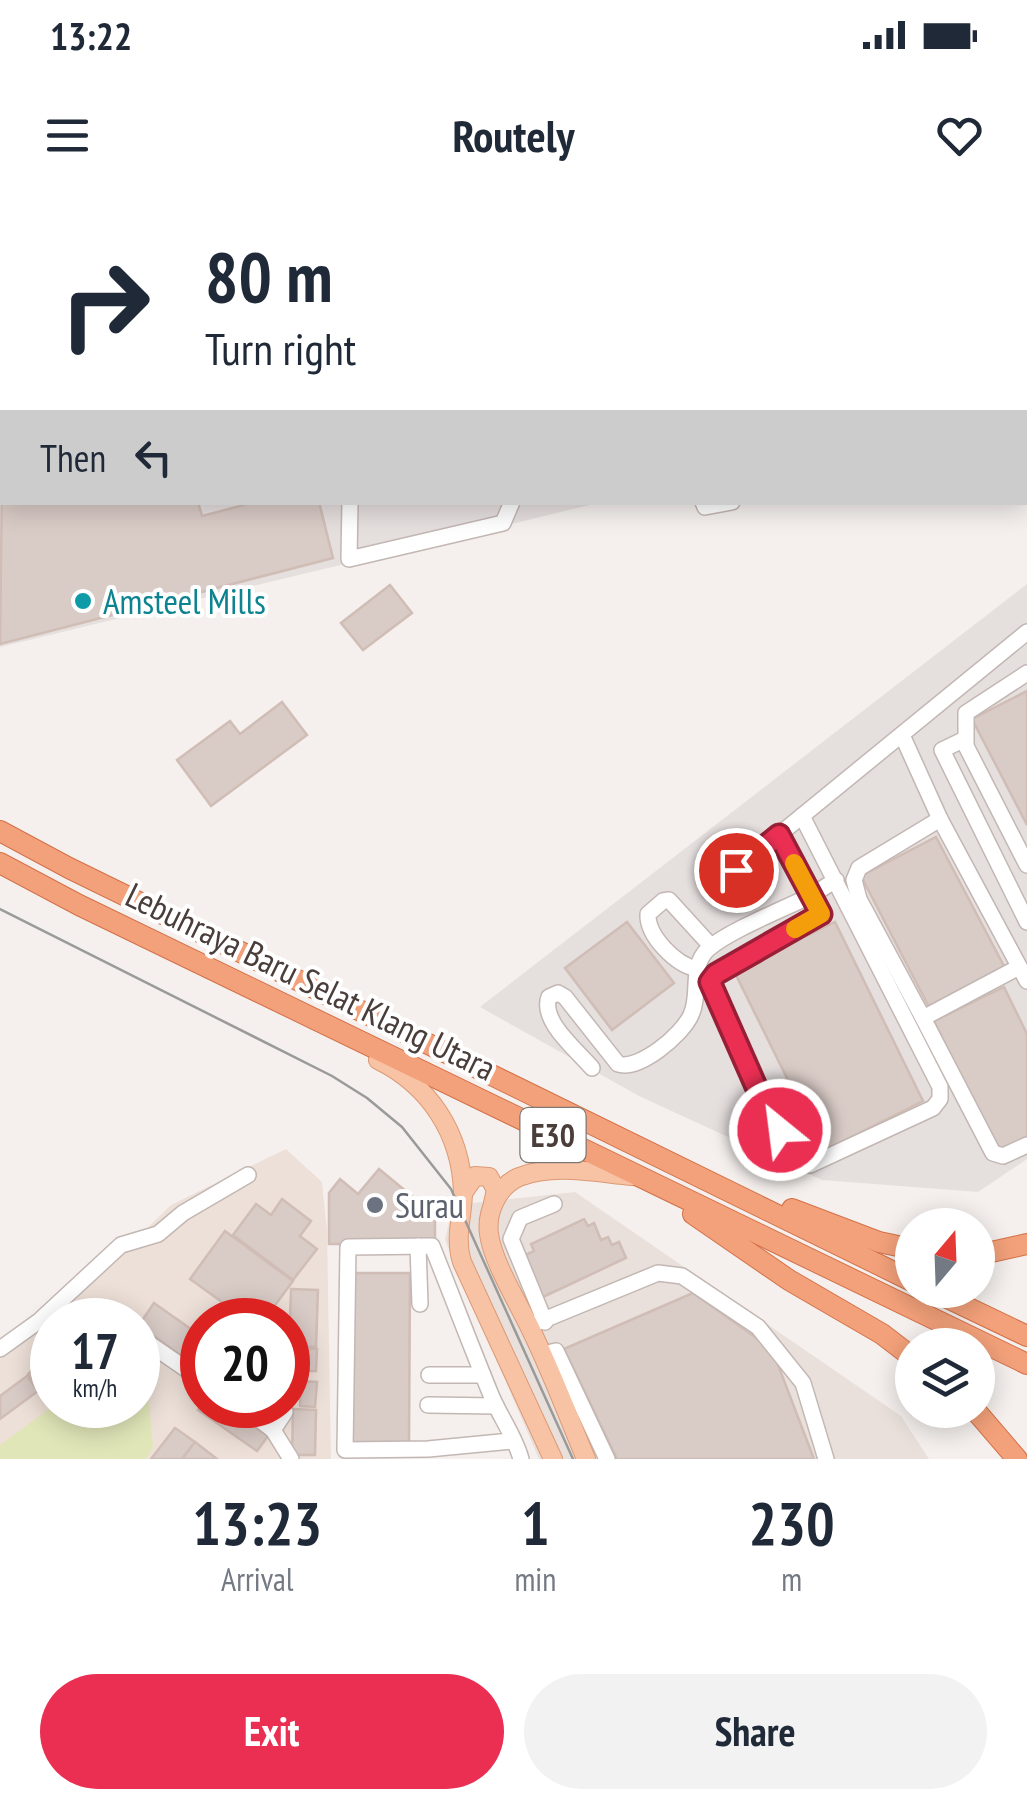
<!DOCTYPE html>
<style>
:root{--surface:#fff;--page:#f2f2f3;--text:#1f2937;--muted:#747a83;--accent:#ea2f53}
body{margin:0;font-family:"PT Sans Narrow",sans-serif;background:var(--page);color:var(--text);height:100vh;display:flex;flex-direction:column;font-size:38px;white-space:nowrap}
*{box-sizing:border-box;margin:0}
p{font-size:32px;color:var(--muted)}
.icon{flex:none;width:55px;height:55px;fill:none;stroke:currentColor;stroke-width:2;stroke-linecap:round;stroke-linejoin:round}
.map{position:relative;height:1259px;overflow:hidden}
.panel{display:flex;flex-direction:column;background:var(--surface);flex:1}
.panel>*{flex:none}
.guide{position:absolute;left:0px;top:0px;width:1028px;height:305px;box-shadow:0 5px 25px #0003;background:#fff;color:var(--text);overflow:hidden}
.needle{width:65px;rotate:19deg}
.controls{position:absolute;left:895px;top:1008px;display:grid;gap:20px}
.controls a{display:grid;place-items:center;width:100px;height:100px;border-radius:50%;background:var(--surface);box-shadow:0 5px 25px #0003;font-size:50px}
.speed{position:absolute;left:30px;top:1098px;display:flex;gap:20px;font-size:50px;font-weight:700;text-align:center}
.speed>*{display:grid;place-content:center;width:130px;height:130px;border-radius:50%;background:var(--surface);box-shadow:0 5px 25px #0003;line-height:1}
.speed small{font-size:25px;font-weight:400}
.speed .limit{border:15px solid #d22;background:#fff;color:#111}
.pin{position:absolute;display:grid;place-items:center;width:85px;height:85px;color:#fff;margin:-42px;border:5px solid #fff;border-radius:50%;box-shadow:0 2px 10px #0007}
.me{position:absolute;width:110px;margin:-55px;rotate:331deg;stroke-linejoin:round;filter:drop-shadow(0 0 8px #0008)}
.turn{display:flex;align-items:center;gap:35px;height:210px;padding:0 40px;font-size:45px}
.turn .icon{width:130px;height:130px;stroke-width:2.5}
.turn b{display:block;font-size:70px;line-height:85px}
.then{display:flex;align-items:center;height:95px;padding:0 40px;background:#0003;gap:20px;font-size:38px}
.eta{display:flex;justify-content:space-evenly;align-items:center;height:170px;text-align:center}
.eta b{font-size:60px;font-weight:800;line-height:70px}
.cta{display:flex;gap:20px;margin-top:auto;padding:20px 40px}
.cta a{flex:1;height:115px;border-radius:60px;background:var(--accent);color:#fff;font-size:40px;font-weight:800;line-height:115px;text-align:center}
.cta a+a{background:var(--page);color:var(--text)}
.status{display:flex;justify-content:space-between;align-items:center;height:70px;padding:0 50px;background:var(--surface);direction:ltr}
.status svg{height:28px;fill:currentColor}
header{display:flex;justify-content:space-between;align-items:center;height:130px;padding:0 40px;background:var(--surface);font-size:45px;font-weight:800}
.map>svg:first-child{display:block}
.residential{fill:#e9e0db}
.industrial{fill:#e5dfde}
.education{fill:#ede0d8;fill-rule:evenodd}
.green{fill:#e1e6b9}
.building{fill:#d9cbc6;stroke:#d0bdb6;stroke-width:2.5}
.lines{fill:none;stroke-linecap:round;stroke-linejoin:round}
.minor-tunnel{stroke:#d3ccc9;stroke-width:15;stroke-dasharray:15 8;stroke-linecap:butt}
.minor-casing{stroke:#c3b7b3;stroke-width:18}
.major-casing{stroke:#dc9974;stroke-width:20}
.highway-casing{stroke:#d37149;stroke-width:22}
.minor{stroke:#fff;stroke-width:15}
.major{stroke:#f7c3a4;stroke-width:18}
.highway{stroke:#f3a17a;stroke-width:20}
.tram{stroke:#9a9a9a;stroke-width:2.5}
.route-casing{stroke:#981f36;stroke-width:25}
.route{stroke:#ea2f53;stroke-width:18}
.slow{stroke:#f59e0b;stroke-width:18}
.culture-dot{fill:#0f9aa8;stroke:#fff;stroke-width:4}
.worship-dot{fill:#6b7280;stroke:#fff;stroke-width:4}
.labels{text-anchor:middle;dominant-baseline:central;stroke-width:8;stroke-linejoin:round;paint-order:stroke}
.shield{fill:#fff;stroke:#807875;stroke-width:2.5}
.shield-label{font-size:32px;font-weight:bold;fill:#4a3e3a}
.culture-label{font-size:35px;fill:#0d838f;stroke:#fff;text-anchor:start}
.street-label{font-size:35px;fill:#4a3e3a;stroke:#fff}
.worship-label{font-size:35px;fill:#5b616d;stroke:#fff;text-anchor:start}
</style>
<div class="status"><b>13:22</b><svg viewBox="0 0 49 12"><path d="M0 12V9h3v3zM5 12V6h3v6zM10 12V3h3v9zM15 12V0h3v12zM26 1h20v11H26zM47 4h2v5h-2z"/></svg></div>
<header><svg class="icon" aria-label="menu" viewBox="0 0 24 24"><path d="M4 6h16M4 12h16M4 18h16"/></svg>Routely<svg class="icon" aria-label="heart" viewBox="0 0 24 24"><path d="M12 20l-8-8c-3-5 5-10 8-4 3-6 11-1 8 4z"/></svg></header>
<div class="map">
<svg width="1027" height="1259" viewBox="0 0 1027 1259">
<rect width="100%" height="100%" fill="#f5f0ed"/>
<path class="residential" d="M575,992L901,1216L929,1259H539L445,1040L453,1005Z"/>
<g class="industrial">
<path d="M0,0H1027V71L1025,72V2H2V302L598,303L0,447Z"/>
<path d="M1027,384V959L978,992L822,980L639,896L480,807Z"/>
</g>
<path class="education" d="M286,949L322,982L327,1032L331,1259H0V1159L50,1122L171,1005ZM52,1120H138V1205H52ZM202,1120H288V1205H202Z"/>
<path class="green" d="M138,1195L149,1202L153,1247L146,1259H0V1245L54,1205H138Z"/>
<g class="building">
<path d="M0,0H100L101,2H2V22Z"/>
<rect x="640" y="0" width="129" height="2"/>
<path d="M0,169H2L0,270Z"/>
<path d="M2,280V302H198L202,316L255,302H319L333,358L0,444Z"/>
<path d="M390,385L412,413L363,450L341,423Z"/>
<path d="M1027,491V625L972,519Z"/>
<path d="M282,502L307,535L211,606L177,560L230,521L240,534Z"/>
<path d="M936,637L1005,768L929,807L861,676Z"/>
<path d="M627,722L674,783L612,830L565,768Z"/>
<path d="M835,722L923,901L823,951L734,771Z"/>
<path d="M1004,787L1027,834V938L998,952L934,821Z"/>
<path d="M379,969L435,1015V1044H329V993L340,979L358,994Z"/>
<path d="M282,999L311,1021L300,1036L317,1049L293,1080L233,1035L256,1004L271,1015Z"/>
<path d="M584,1019L588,1026L594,1023L601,1040L608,1037L612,1045L619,1042L626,1058L543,1097L523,1056L534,1051L531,1044Z"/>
<path d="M225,1031L293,1081L264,1120H247L190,1079Z"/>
<path d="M349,1073H410L409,1248H349Z"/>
<path d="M291,1089L318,1090L316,1147L289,1146Z"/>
<path d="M693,1093L772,1149L814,1259H617L564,1149Z"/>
<path d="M154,1103L202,1137V1171L139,1125Z"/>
<path d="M302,1148L317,1149L316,1171H301Z"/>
<path d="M52,1151V1192L49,1188L43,1193L28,1174Z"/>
<path d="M27,1176L38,1191L0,1219V1196Z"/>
<path d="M301,1181L317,1182L315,1207L300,1206Z"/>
<path d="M202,1204L223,1205L268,1236L257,1251L198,1210Z"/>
<path d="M293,1209L316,1210L315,1255H292Z"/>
<path d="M175,1228L195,1242L182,1259H151Z"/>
<path d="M195,1242L217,1259H182Z"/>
</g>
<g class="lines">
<path class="minor-tunnel" d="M239,1205L256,1217"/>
<g class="minor-casing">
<g id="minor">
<path d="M106,0V2"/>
<path d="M136,0L137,2"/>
<path d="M276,0V2"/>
<path d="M440,0L441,2"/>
<path d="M622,0L623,2"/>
<path d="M799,0L800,2"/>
<path d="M830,0L831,2"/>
<path d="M947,0V2"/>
<path d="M241,2L250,0"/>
<path d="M350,302L349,359L503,323L512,302"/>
<path d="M703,302L705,307L732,302"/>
<path d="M1027,473L966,513V546L1027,665"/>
<path d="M902,535L940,619L1027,781"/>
<path d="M965,539L942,550L1027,722"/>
<path d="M802,616L940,887V899L933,908L810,965C778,951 724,819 710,782L716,774L821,714L812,695L836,680"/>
<path d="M715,687L1027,432"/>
<path d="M1019,767L923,818L993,953L1003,956L1027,945"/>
<path d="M697,769C676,765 647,736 648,714L663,701L669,700L711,746"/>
<path d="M923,818L859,699L854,680L859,668L940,619"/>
<path d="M592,868C577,850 540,821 549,797L558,793L565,797L618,864C639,871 682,835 691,815C701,794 689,767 708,749C730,730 784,709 812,695L779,635"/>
<path d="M418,1046L420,1104"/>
<path d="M545,1122L511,1039L520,1018L554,1004"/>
<path d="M529,1126L658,1073L682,1076L758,1127L803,1183L826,1259"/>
<path d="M138,1136L202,1180"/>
<path d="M0,1149L39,1121L121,1045L158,1034L183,1013L248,975"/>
<path d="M543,1154L556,1151L607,1259"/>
<path d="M429,1175H483"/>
<path d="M428,1205L496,1206"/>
<path d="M285,1212L273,1230L291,1259"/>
<path d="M256,1217L273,1230"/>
<path d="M511,1241L428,1249L345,1250L348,1047L432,1046C452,1096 471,1146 491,1195C500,1217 515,1236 521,1259"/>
</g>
</g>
<g class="major-casing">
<g id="major">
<path d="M378,860C429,885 461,933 463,992C463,1016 454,1037 462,1062L553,1259"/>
<path d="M463,993L475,976L489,977L496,990L493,1003"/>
<path d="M586,1259C568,1216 552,1173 532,1132C519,1104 493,1063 489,1034C486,1012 498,986 519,977C554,963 597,973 633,976"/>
</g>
</g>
<g class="highway-casing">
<g id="highway">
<path d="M0,631L69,668L912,1081"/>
<path d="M0,663L79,705L1027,1164"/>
<path d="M792,1009L879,1042L912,1049"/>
<path d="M693,1014L789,1080L882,1134L912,1157"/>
<path d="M978,1055L1027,1044"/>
<path d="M931,1090L1027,1136"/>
<path d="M975,1210L1017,1259"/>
</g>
</g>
<use href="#minor" class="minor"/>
<use href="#major" class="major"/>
<use href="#highway" class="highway"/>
<path class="tram" d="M0,709L332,876L367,898L402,927L451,989L573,1259"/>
</g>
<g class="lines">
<g class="route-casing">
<path id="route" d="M736,670L779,635L821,714L716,774L710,782L762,900L780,930"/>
</g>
<use href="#route" class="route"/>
<path class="slow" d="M794,663L821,714L795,729"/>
</g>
<circle class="culture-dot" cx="83" cy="401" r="10"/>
<circle class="worship-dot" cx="375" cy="1005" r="10"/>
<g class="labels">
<rect class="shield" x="520.5" y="908" width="65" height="54" rx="8"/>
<g class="shield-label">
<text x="553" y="935">E30</text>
</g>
<g class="culture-label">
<text x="103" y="401">Amsteel Mills</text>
</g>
<g class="street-label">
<text transform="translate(311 781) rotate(26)">Lebuhraya Baru Selat Klang Utara</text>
</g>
<g class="worship-label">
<text x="395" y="1005">Surau</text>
</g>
</g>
</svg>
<div class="controls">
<a><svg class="needle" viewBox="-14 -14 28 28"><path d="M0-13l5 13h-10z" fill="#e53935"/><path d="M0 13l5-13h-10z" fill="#747a83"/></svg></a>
<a><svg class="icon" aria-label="layers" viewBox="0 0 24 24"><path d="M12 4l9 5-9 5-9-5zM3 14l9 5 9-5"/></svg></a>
</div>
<div class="speed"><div>17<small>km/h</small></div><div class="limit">20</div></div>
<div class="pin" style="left:736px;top:670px;background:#d93025"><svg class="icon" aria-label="arrive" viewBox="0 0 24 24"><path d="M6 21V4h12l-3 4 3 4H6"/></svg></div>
<svg class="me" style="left:780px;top:930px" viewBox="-20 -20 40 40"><circle r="17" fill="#ea2f53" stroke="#fff" stroke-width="3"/><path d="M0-11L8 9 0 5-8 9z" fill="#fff"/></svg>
<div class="guide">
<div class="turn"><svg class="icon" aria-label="right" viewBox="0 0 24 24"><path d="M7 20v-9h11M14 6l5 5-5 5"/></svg><div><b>80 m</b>Turn right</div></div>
<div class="then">Then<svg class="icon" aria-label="left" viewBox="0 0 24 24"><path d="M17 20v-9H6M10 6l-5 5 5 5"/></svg></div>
</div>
</div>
<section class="panel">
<div class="eta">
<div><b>13:23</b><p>Arrival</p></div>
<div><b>1</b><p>min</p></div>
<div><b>230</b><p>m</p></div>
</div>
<div class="cta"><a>Exit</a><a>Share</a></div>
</section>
